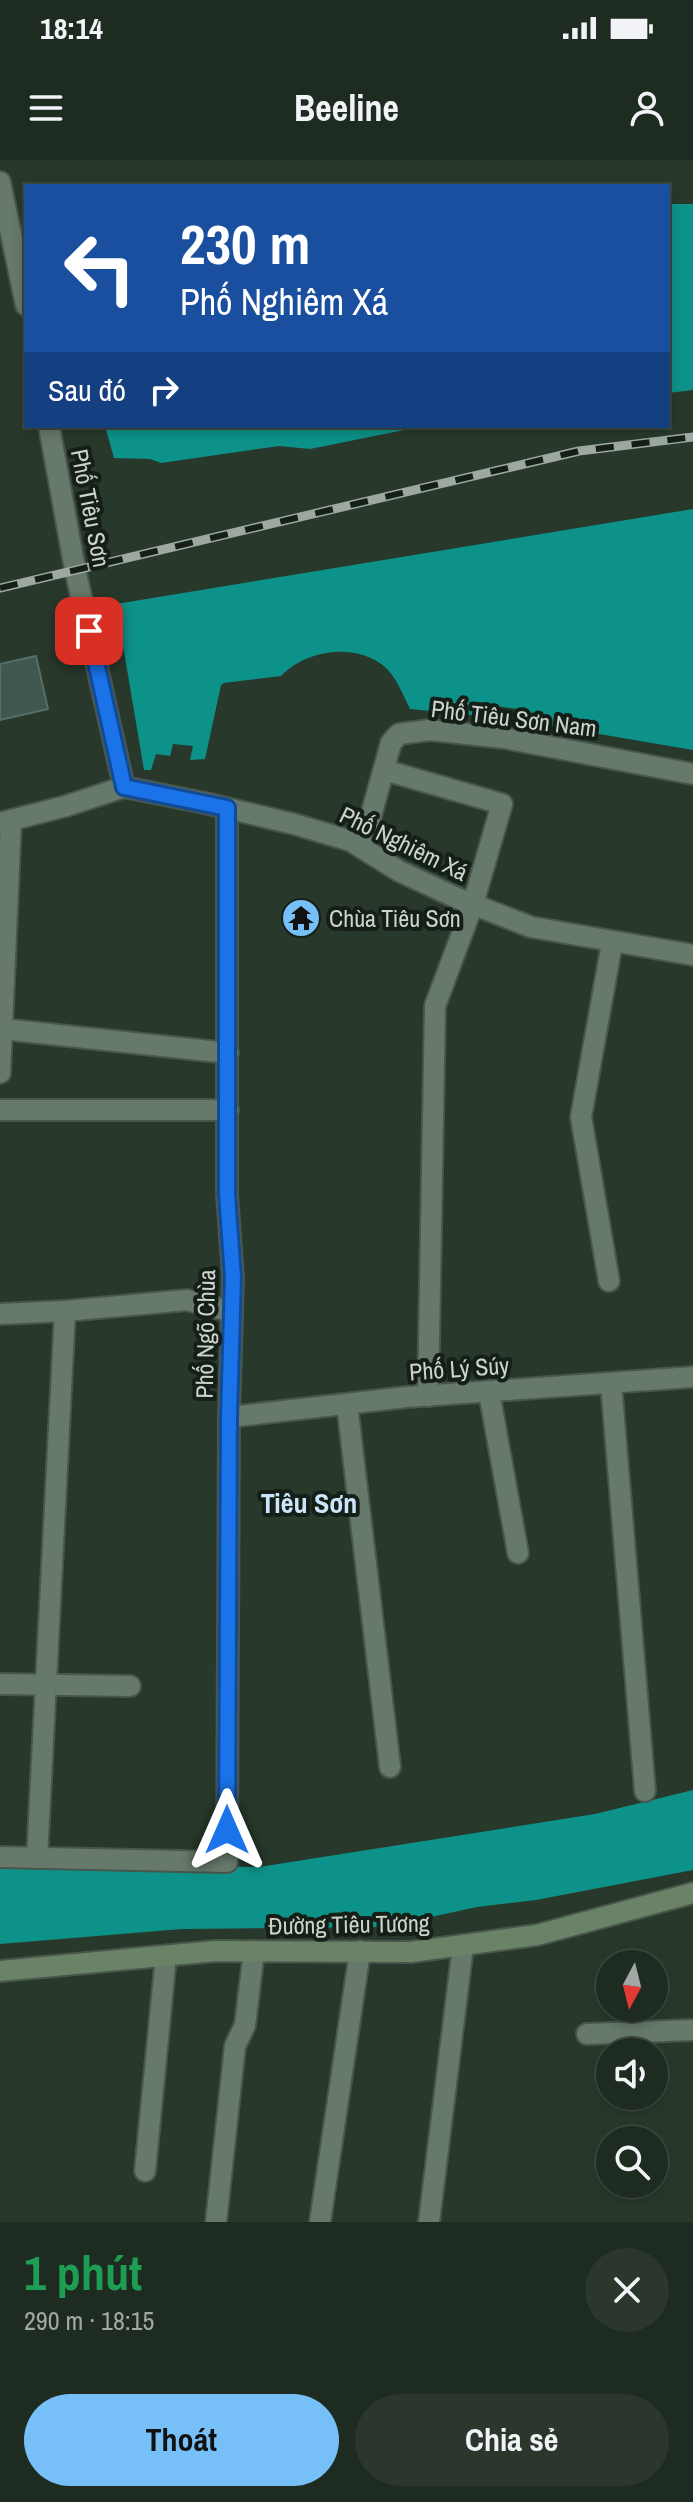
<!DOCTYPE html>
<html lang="vi">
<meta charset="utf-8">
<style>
:root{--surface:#1e2b20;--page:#2b372d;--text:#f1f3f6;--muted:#a1a7a5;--line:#3c473e;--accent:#76c0f7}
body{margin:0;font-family:"Archivo Narrow",sans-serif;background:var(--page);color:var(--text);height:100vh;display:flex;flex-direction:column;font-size:30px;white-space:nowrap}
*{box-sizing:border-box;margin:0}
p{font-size:26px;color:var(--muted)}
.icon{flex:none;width:44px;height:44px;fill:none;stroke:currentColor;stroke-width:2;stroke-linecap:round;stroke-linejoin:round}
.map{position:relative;height:2062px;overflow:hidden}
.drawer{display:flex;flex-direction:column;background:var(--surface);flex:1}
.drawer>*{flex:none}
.top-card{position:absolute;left:24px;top:24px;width:646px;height:244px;border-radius:0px;box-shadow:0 4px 12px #0003,0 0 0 2px var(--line);background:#1a4fa0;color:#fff;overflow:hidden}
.needle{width:52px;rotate:187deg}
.controls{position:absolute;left:596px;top:1790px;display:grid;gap:16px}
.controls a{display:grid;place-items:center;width:72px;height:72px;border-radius:50%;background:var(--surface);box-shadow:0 4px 12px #0003,0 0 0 2px var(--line);font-size:40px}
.pin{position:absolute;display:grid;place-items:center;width:68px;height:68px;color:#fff;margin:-34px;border-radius:16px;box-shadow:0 4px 12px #0006}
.me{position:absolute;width:88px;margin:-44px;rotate:0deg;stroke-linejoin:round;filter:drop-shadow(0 0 6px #0008)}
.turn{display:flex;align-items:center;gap:28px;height:168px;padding:0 24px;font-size:36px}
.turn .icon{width:104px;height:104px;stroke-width:2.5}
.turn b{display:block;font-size:56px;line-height:68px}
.then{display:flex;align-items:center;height:76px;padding:0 24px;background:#0003;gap:16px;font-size:30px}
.round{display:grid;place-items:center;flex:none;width:84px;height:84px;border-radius:42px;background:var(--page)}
.headline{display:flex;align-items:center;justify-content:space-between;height:136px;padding:0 24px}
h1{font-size:48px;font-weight:800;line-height:60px;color:#1e9e55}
.cta{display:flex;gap:16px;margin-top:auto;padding:16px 24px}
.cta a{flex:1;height:92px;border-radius:48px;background:var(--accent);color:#111;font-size:32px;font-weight:800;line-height:92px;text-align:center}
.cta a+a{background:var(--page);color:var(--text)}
.status{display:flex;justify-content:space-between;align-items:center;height:56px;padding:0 40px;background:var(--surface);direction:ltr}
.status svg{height:22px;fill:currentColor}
header{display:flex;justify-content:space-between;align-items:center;height:104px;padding:0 24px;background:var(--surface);font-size:36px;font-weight:800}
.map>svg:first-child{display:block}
.water{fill:#0d9289}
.building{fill:#3f574e;stroke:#576f66;stroke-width:2}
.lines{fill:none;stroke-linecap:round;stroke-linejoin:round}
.street-casing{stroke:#48564c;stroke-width:24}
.secondary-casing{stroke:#48564c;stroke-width:24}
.street{stroke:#66796a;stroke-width:20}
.secondary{stroke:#6a8366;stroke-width:20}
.rail-casing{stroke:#9da9a0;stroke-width:9}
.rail{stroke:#161e18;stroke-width:6;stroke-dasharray:18;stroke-linecap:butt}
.route-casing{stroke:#114b97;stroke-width:20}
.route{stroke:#1a73e8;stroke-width:14}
.labels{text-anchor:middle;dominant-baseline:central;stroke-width:8;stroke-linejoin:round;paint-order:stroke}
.street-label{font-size:24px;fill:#cbd5cd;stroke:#161e18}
.poi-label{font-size:24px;fill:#cbd5cd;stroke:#161e18;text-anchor:start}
.quarter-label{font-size:28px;font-weight:bold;fill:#cbe5fa;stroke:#161e18}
</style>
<div class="status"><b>18:14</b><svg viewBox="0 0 49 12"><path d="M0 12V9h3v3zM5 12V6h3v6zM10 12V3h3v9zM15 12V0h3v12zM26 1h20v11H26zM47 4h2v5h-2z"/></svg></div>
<header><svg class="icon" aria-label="menu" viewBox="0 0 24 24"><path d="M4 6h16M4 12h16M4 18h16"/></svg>Beeline<svg class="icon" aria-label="person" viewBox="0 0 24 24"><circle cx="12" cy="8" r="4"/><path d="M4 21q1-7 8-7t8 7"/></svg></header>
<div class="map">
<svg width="693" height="2062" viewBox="0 0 693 2062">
<rect width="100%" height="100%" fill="#28392b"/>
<g class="water">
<path d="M668,44H693V230L668,233Z"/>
<path d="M105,266H424L310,289L279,286L161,303L150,299L114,298Z"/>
<path d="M693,349V590L517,560L518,549L496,546L493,557L410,549C403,535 396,516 384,506C355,482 305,490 281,516L224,523L221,525L205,599L190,600L193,586L173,584L170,596L156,594L151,610H144L116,444Z"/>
<path d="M693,1630V1710L536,1740L477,1747L385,1767L182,1769L0,1784V1703L259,1707L595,1654Z"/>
</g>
<path class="building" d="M36,496L48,549L0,560V504Z"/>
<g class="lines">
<g class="street-casing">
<g id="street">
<path d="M0,22L26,145"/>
<path d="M49,266L75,409L124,627"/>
<path d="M384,610L502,644L473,744L435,846L428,1236"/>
<path d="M0,663L66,646L124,627L205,643L294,664L351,681L399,711L457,738L531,767L693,795"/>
<path d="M362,688L391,583L399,574L430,570L504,578L693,614"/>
<path d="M2,869L228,893"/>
<path d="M0,913L11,660"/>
<path d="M0,950H228"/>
<path d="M609,1121L581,957L612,783"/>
<path d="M0,1154L65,1151L187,1140L232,1152"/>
<path d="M611,1223L645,1631"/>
<path d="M489,1232L518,1393"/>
<path d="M347,1244L390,1607"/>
<path d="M229,1257L407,1237L693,1217"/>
<path d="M0,1524L130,1526"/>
<path d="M0,1697L227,1702L229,1257L233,1117L227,1034V648"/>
<path d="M37,1698L65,1151"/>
<path d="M587,1874L693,1870"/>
<path d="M145,2011L166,1796"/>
<path d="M216,2062L235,1886L245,1865L254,1791"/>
<path d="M320,2062L360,1791"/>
<path d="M429,2062L463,1786"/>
</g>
</g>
<g class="secondary-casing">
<path id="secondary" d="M0,1811L215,1791L411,1792L537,1775L693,1733"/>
</g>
<use href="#street" class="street"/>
<use href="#secondary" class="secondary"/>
<g class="rail-casing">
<path id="rail" d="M0,428L579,291L693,277"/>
</g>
<use href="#rail" class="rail"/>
</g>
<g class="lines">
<g class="route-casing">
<path id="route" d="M89,471L124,627L227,648V1034L233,1117L229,1257L227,1670"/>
</g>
<use href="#route" class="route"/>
</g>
<defs>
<g id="temple-disc" transform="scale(2)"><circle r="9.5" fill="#76c0f7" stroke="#161e18"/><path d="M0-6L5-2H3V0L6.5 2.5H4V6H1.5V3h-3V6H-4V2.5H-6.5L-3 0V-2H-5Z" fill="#111"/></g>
</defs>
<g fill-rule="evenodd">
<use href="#temple-disc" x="301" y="758"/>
</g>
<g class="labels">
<g class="street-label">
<text transform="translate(91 348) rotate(79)">Phố Tiêu Sơn</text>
<text transform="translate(514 558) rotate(7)">Phố Tiêu Sơn Nam</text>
<text transform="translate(404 683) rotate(26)">Phố Nghiêm Xá</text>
<text transform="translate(205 1174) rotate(-89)">Phố Ngõ Chùa</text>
<text transform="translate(459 1208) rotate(-4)">Phố Lý Súy</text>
<text transform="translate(349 1764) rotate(-1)">Đường Tiêu Tương</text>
</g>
<g class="poi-label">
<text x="329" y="758">Chùa Tiêu Sơn</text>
</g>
<g class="quarter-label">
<text x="309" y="1343">Tiêu Sơn</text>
</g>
</g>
</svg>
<div class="controls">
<a><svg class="needle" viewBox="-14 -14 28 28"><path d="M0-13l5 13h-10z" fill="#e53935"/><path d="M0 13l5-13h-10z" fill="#a1a7a5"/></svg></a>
<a><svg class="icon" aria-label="sound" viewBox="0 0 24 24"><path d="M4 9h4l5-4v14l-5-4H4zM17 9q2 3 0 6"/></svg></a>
<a><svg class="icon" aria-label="search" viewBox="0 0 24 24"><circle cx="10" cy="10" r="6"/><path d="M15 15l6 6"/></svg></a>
</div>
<div class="pin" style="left:89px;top:471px;background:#d93025"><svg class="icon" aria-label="arrive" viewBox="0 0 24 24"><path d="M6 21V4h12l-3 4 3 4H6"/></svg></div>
<svg class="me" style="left:227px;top:1670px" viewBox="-20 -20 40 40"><path d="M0-17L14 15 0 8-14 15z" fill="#1a73e8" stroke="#fff" stroke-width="4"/></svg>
<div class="top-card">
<div class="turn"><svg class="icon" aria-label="left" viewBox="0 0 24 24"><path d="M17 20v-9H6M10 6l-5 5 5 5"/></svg><div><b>230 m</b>Phố Nghiêm Xá</div></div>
<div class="then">Sau đó<svg class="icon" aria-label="right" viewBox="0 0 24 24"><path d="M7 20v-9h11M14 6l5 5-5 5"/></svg></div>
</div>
</div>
<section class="drawer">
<div class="headline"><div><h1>1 phút</h1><p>290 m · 18:15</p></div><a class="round"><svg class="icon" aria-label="close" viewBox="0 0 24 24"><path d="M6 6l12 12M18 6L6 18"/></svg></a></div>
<div class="cta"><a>Thoát</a><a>Chia sẻ</a></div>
</section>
